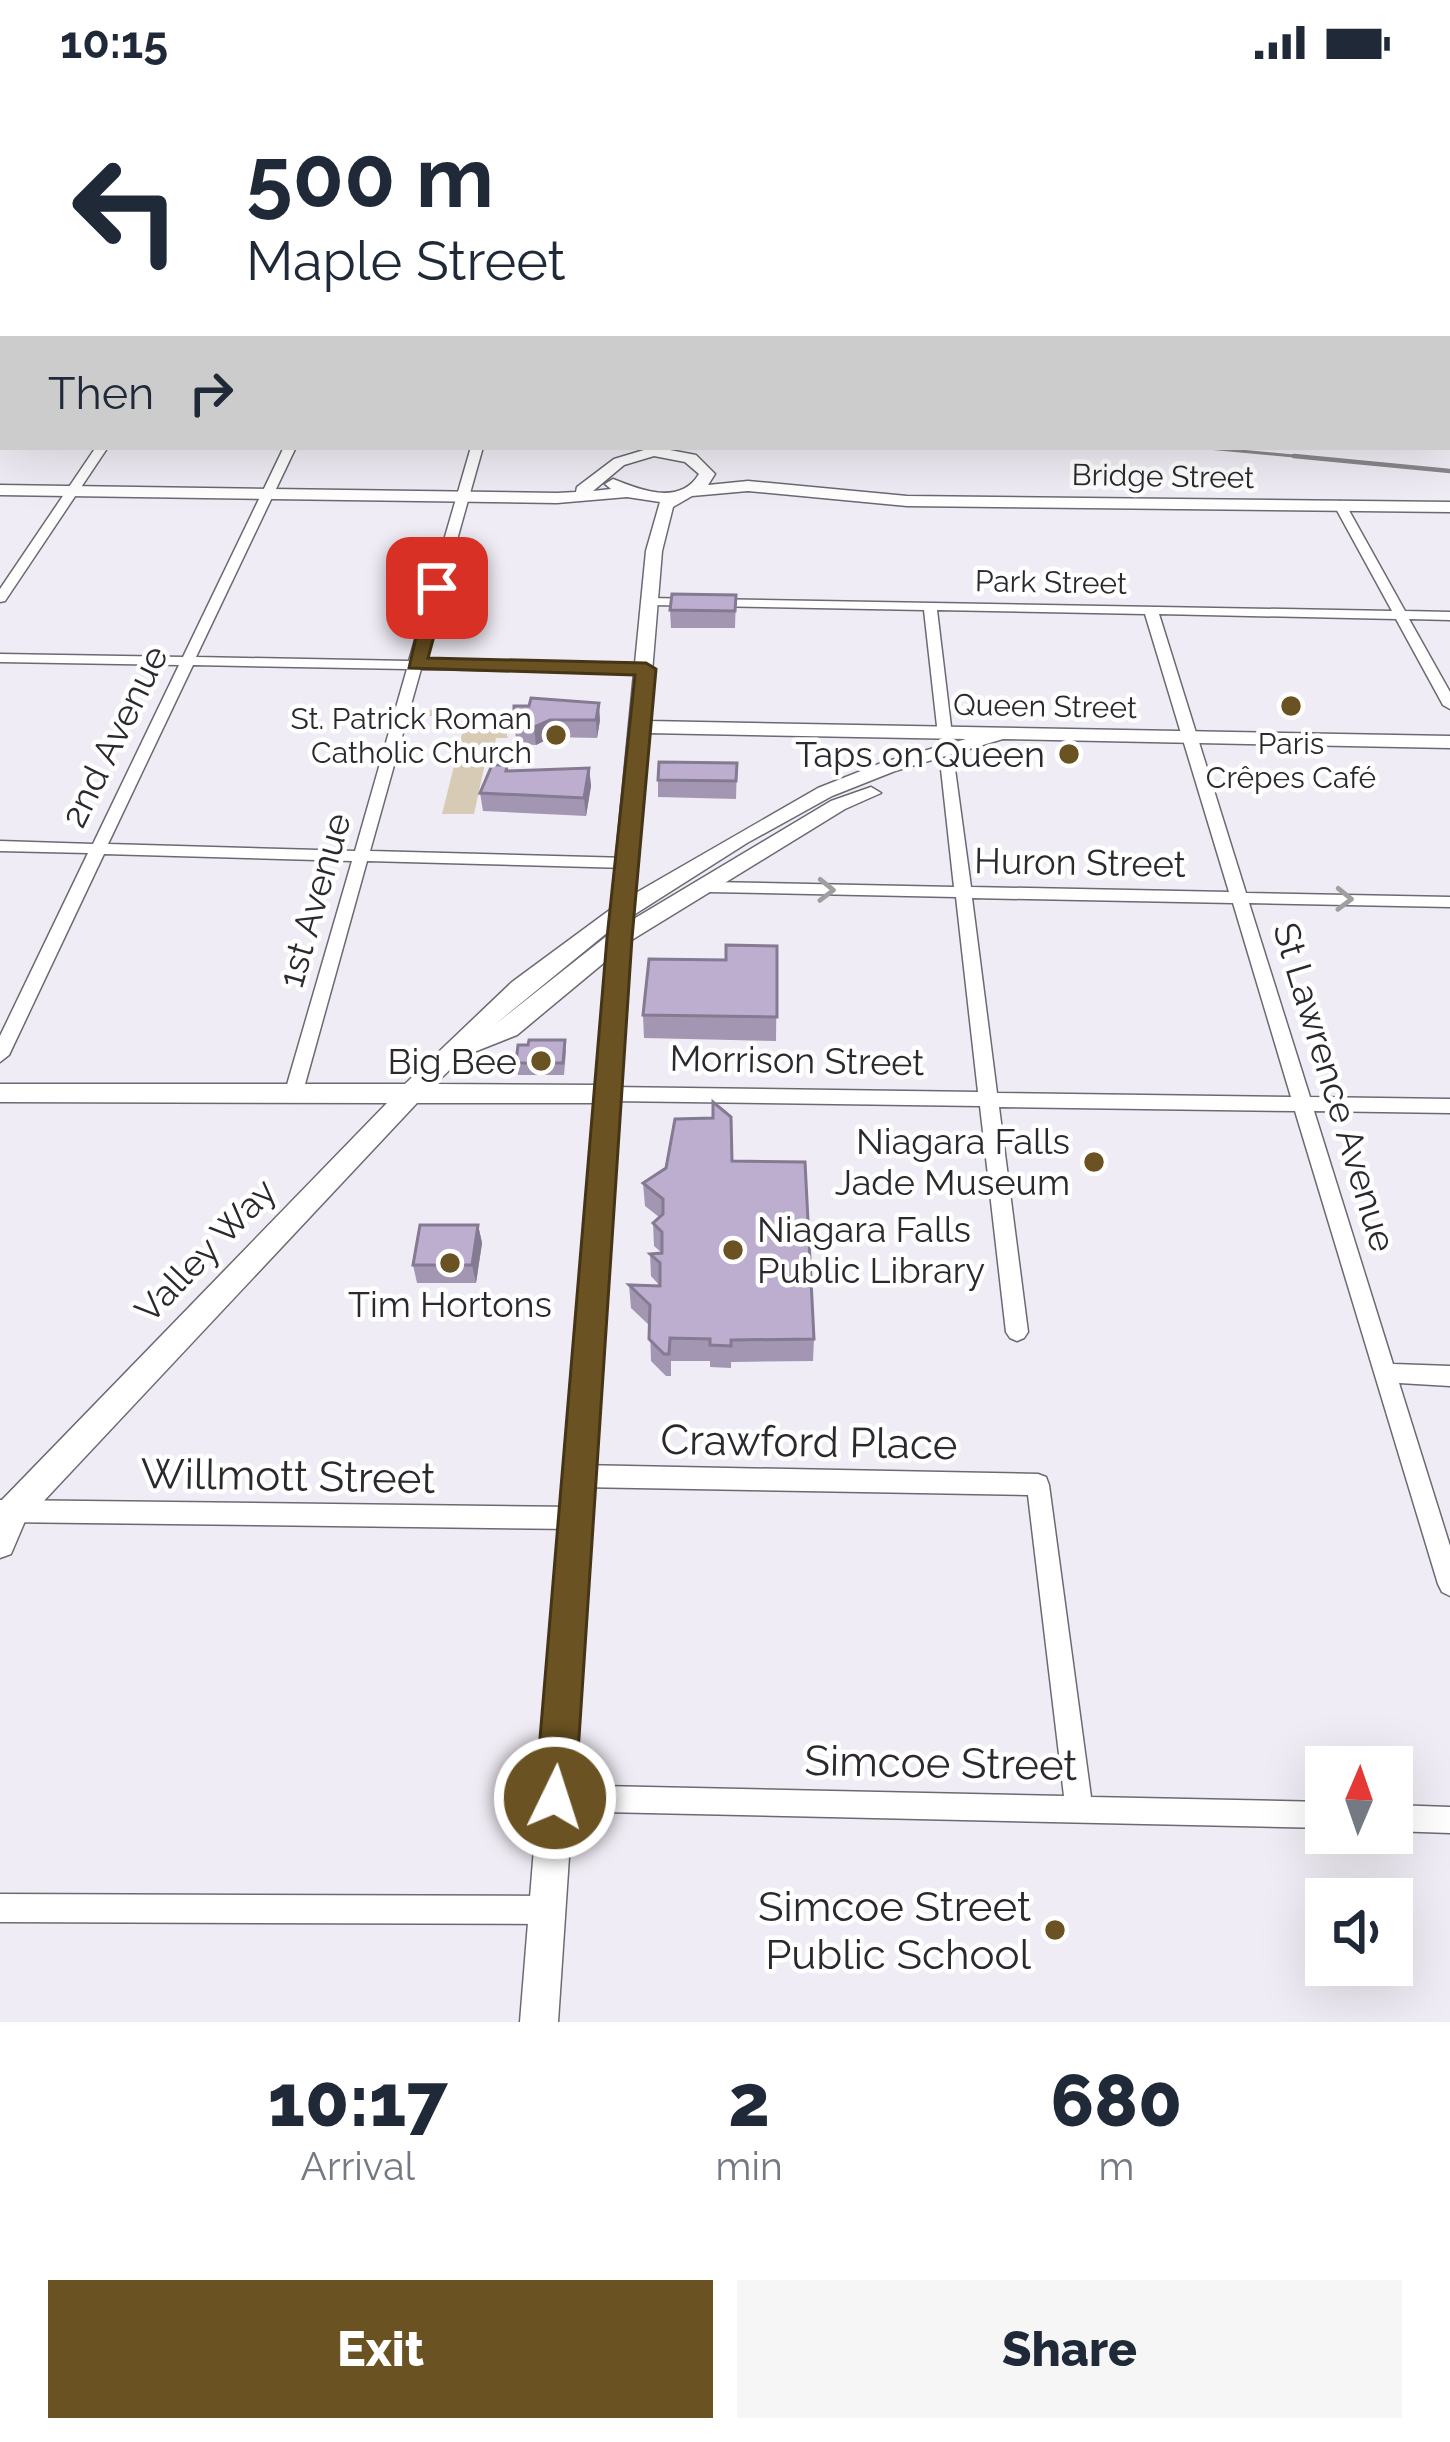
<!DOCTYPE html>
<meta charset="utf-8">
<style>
:root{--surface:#fff;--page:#f6f6f7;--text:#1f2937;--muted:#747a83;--accent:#6a5222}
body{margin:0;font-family:Raleway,sans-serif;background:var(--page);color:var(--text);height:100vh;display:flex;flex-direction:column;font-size:45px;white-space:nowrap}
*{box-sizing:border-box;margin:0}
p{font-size:39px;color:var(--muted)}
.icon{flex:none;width:66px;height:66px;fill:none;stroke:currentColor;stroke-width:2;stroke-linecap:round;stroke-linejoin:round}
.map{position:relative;height:1938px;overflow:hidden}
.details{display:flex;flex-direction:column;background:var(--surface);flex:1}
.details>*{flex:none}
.banner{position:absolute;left:0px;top:0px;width:1452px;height:366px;box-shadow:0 12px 48px #0002;background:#fff;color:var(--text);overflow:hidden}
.needle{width:78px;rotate:2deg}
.fabs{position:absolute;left:1305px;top:1662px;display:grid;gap:24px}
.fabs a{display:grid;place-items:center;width:108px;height:108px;border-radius:0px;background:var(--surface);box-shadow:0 12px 48px #0002;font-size:60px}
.pin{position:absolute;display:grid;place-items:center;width:102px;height:102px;color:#fff;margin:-51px;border-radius:24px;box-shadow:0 6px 18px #0006}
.me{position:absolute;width:132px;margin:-66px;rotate:4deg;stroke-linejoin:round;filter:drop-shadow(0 0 9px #0008)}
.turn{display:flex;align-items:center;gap:42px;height:252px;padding:0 48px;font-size:54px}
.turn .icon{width:156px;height:156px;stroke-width:2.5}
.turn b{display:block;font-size:84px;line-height:102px}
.then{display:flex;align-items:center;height:114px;padding:0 48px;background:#0003;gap:24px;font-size:45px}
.eta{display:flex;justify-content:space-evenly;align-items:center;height:204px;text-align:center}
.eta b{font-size:72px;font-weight:800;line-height:84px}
.cta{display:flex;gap:24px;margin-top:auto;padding:24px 48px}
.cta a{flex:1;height:138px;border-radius:0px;background:var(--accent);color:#fff;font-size:48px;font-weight:800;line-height:138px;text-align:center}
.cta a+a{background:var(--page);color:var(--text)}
.status{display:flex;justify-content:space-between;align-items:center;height:84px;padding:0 60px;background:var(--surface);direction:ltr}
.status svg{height:33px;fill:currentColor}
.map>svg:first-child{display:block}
.green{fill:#d7cbb6}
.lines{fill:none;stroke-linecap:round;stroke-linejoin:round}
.street-casing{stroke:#6d6972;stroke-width:3}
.secondary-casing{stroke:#6d6972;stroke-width:3}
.street{fill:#fff;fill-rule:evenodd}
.secondary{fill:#fff;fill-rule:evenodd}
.rail-far1{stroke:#89868c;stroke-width:3}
.rail{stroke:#89868c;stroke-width:4.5}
.wall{fill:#a396b2}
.shaded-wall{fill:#847a91}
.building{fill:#bdaecf;stroke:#847a91;stroke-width:3}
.oneway{stroke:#a09fa0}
.route{fill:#6a5222;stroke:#453516;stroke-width:3}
.poi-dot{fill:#6a5222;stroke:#fff;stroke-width:4.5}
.labels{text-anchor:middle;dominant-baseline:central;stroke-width:9;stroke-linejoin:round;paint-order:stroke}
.far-street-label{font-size:30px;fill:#2b292d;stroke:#fff}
.far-poi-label{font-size:30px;fill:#2b292d;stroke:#fff;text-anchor:end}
.street-label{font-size:36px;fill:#2b292d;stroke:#fff}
.poi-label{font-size:36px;fill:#2b292d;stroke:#fff;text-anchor:end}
.near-street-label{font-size:42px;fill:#2b292d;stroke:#fff}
.near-poi-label{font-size:42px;fill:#2b292d;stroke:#fff;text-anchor:end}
</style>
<div class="status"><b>10:15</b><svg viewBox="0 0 49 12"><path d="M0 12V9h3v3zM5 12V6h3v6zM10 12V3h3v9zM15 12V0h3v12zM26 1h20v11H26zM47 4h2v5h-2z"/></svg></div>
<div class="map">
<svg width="1450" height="1938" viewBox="0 0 1450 1938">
<rect width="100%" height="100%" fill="#f0ecf5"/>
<path class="green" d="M416,626L508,627L515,636L504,643L508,654H496L492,675H486L474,730H442L466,634L414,631Z"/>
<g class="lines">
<g class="street-casing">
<g id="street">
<rect x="1449" y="40" width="1" height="4"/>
<rect x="1449" y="97" width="1" height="5"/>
<rect x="1449" y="170" width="1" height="6"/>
<rect x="0" y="273" width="3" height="6"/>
<path d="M96,363H108L5,517L0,518V505Z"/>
<path d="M284,363H296L196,573L409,577L471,363H483L423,577L646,581L653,585L646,589L421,585L370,767L628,774L636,779L628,784L367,777L302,1011L300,1016H286L284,1011L352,777L104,770L9,971L0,978V952L88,769L0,767V757L93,760L179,581L0,578V570L183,573ZM193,581L407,585L355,767L108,760Z"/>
<path d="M1340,417L1346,421L1405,527L1450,528V536L1409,535L1450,608V625L1443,621L1396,535L1159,530L1246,809L1450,813V823L1249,819L1310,1013L1450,1015V1029L1314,1027L1393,1280L1450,1282V1302L1399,1299L1450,1462V1512L1442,1508L1438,1500L1295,1027L999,1023L1028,1248L1024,1254L1017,1257L1010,1254L1006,1248L980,1022L610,1017L603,1015L601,1010L603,1005L610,1003L978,1008L956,813L709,808L701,803L709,798L954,803L941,685L943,682H953L955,685L971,803L1229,808L1145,530L937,526L952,651L945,655L938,651L924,526L652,521L647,520V514L1392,527L1334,421ZM972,814L1233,819L1291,1013L997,1009Z"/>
<path d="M579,1381L1038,1390L1046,1393L1049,1401L1091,1713L1326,1718V1744L555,1727L546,1723L542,1714L546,1705L555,1701L1064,1712L1028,1411L579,1403L571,1399L568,1392L571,1385Z"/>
<path d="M0,1416L575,1423L583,1426L587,1434L583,1442L575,1445L0,1438Z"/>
<path d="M1392,1721L1450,1723V1749L1392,1747Z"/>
<path d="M0,1810L547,1812L557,1816L561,1826L557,1836L547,1840L0,1838Z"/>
</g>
</g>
<g class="secondary-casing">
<g id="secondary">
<rect x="693" y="0" width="10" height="3"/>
<rect x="0" y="16" width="3" height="6"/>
<rect x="1449" y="30" width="1" height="6"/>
<path d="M3,256V266L0,267V257Z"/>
<path d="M654,363L696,371L715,390L708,401L748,397L907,412L1450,418V428L907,422L748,407L692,412L673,423L662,467L648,637L1450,652V664L1003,655L895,687L832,712L747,759L632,832V836L831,717L871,703L881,709L845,725L630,857L558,1938H520L594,1019H417L25,1437L11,1470L0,1474V1418L387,1019L0,1018V1000H405L512,898L611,825L646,467L660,418L627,413L557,419L0,411V401L557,409L576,408L577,403L614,375ZM654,372L685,378L699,390C680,422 640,406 613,395L605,400L611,405L593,407L624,381ZM647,649L966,655L881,679L818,704L634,810ZM608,848V851L493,942ZM606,877L596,1001L435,1000L464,972L517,951Z"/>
</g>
</g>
<use href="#street" class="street"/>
<use href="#secondary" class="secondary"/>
<path class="rail-far1" d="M1197,363L1325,375"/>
<path class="rail" d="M1294,372L1450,387"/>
</g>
<g class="wall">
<path d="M883,0H1055L1054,3H894Z"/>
<path d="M3,57V120H0V58Z"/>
<path d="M736,511L735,544H671L670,526Z"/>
<path d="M514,622L600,636L597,654L552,653L536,661L516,660Z"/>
<path d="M737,679L736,715L658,713V696Z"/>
<path d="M589,684L591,702L586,732L483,727L480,709L508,687Z"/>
<path d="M777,862L776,957L644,954L643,931L726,876Z"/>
<path d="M565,956L566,968L564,991H518L516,979L528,961Z"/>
<path d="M732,1077L814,1255L813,1277L731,1278V1284L710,1283V1277H671V1292H666L651,1277L650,1242L631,1224L629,1201L660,1202L651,1192L650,1170L662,1169L654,1162L653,1139L659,1133L645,1122L643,1099Z"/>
<path d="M478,1141L482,1159L476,1199H417L413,1181Z"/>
</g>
<g class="shaded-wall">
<path d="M1015,0H1055L1054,3H1009Z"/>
<path d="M599,619L600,636L597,654L596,636Z"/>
<path d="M550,636L552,653L536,661L534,643Z"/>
<path d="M589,684L591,702L586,732L584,714Z"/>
<path d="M478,1141L482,1159L476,1199L472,1181Z"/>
</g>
<g class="building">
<path d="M945,0H1015L1009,2Z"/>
<path d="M3,57V102H0V58Z"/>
<path d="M672,510L736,511L735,527L670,526Z"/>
<path d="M531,614L599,619L596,636H550L534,643H514V622H529Z"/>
<path d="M659,678L737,679L736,697L658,696Z"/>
<path d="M492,681H507L506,687L589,684L584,714L480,709Z"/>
<path d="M726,861L777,862V933L643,931L649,875L726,876Z"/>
<path d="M529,956H565L563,979H516L518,961H528Z"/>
<path d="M713,1018L731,1033L732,1077L805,1078L814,1255L731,1256V1262L710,1261V1255L670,1254L669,1270H664L649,1255L650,1221L629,1201L660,1202V1179L650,1170L662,1169V1148L653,1139L663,1130V1115L643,1099L666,1084L675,1035L713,1034Z"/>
<path d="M420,1141H478L472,1181H413Z"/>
</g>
<defs><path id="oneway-chevron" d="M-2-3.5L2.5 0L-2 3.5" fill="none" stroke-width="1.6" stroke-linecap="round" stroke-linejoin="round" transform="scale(3)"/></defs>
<g class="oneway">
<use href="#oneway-chevron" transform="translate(826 806) rotate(1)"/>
<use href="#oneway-chevron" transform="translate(1344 815) rotate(1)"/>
</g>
<path class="route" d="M437,498L447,504L428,574L646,579L656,585L632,854L575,1714L569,1728L555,1734L541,1728L535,1714L607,854L635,591L409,584L427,504Z"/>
<g class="poi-dot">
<circle cx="1291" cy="622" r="12"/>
<circle cx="556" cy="651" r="12"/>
<circle cx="1069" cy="670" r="12"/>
<circle cx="541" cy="977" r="12"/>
<circle cx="1094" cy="1078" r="12"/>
<circle cx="733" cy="1166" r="12"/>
<circle cx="450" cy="1179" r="12"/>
<circle cx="1055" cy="1846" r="12"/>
</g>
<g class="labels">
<g class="far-street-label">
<text transform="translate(1163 392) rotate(1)">Bridge Street</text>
<text transform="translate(1051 498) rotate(1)">Park Street</text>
<text transform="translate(1045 622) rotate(1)">Queen Street</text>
</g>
<g class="far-poi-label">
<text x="532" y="634">St. Patrick Roman<tspan x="532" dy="34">Catholic Church</tspan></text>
<text x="1291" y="659" text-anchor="middle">Paris<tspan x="1291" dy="34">Crêpes Café</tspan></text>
</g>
<g class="street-label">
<text transform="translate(114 652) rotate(-64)">2nd Avenue</text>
<text transform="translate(1080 778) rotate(1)">Huron Street</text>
<text transform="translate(314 816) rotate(-74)">1st Avenue</text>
<text transform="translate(797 976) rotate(1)">Morrison Street</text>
<text transform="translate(1335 1003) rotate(73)">St Lawrence Avenue</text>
<text transform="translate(205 1166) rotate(-46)">Valley Way</text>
</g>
<g class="poi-label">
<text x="1045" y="670">Taps on Queen</text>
<text x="517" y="977">Big Bee</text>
<text x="1070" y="1057">Niagara Falls<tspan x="1070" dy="41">Jade Museum</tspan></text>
<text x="757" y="1145" text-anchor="start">Niagara Falls<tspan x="757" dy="41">Public Library</tspan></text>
<text x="450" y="1220" text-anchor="middle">Tim Hortons</text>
</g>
<g class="near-street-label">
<text transform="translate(809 1358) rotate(1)">Crawford Place</text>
<text transform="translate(288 1392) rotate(1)">Willmott Street</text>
<text transform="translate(941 1679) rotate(1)">Simcoe Street</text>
</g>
<g class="near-poi-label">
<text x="1031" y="1822">Simcoe Street<tspan x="1031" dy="48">Public School</tspan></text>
</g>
</g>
</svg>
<div class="fabs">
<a><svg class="needle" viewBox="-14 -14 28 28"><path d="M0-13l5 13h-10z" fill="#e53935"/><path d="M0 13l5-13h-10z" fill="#747a83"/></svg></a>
<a><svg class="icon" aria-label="sound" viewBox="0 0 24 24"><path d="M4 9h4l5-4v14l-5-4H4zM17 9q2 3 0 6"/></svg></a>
</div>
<div class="pin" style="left:437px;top:504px;background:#d93025"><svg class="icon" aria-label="arrive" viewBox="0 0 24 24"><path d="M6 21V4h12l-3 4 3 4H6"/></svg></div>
<svg class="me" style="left:555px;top:1714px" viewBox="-20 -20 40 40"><circle r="17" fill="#6a5222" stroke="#fff" stroke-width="3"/><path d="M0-11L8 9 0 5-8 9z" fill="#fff"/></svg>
<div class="banner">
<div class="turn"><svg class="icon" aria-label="left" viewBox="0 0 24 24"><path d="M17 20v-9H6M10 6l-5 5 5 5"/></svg><div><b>500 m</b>Maple Street</div></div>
<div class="then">Then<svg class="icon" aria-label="right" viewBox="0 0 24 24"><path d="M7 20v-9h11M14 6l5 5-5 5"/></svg></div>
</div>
</div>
<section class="details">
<div class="eta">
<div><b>10:17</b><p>Arrival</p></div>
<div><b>2</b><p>min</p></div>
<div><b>680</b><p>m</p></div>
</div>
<div class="cta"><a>Exit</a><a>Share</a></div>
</section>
